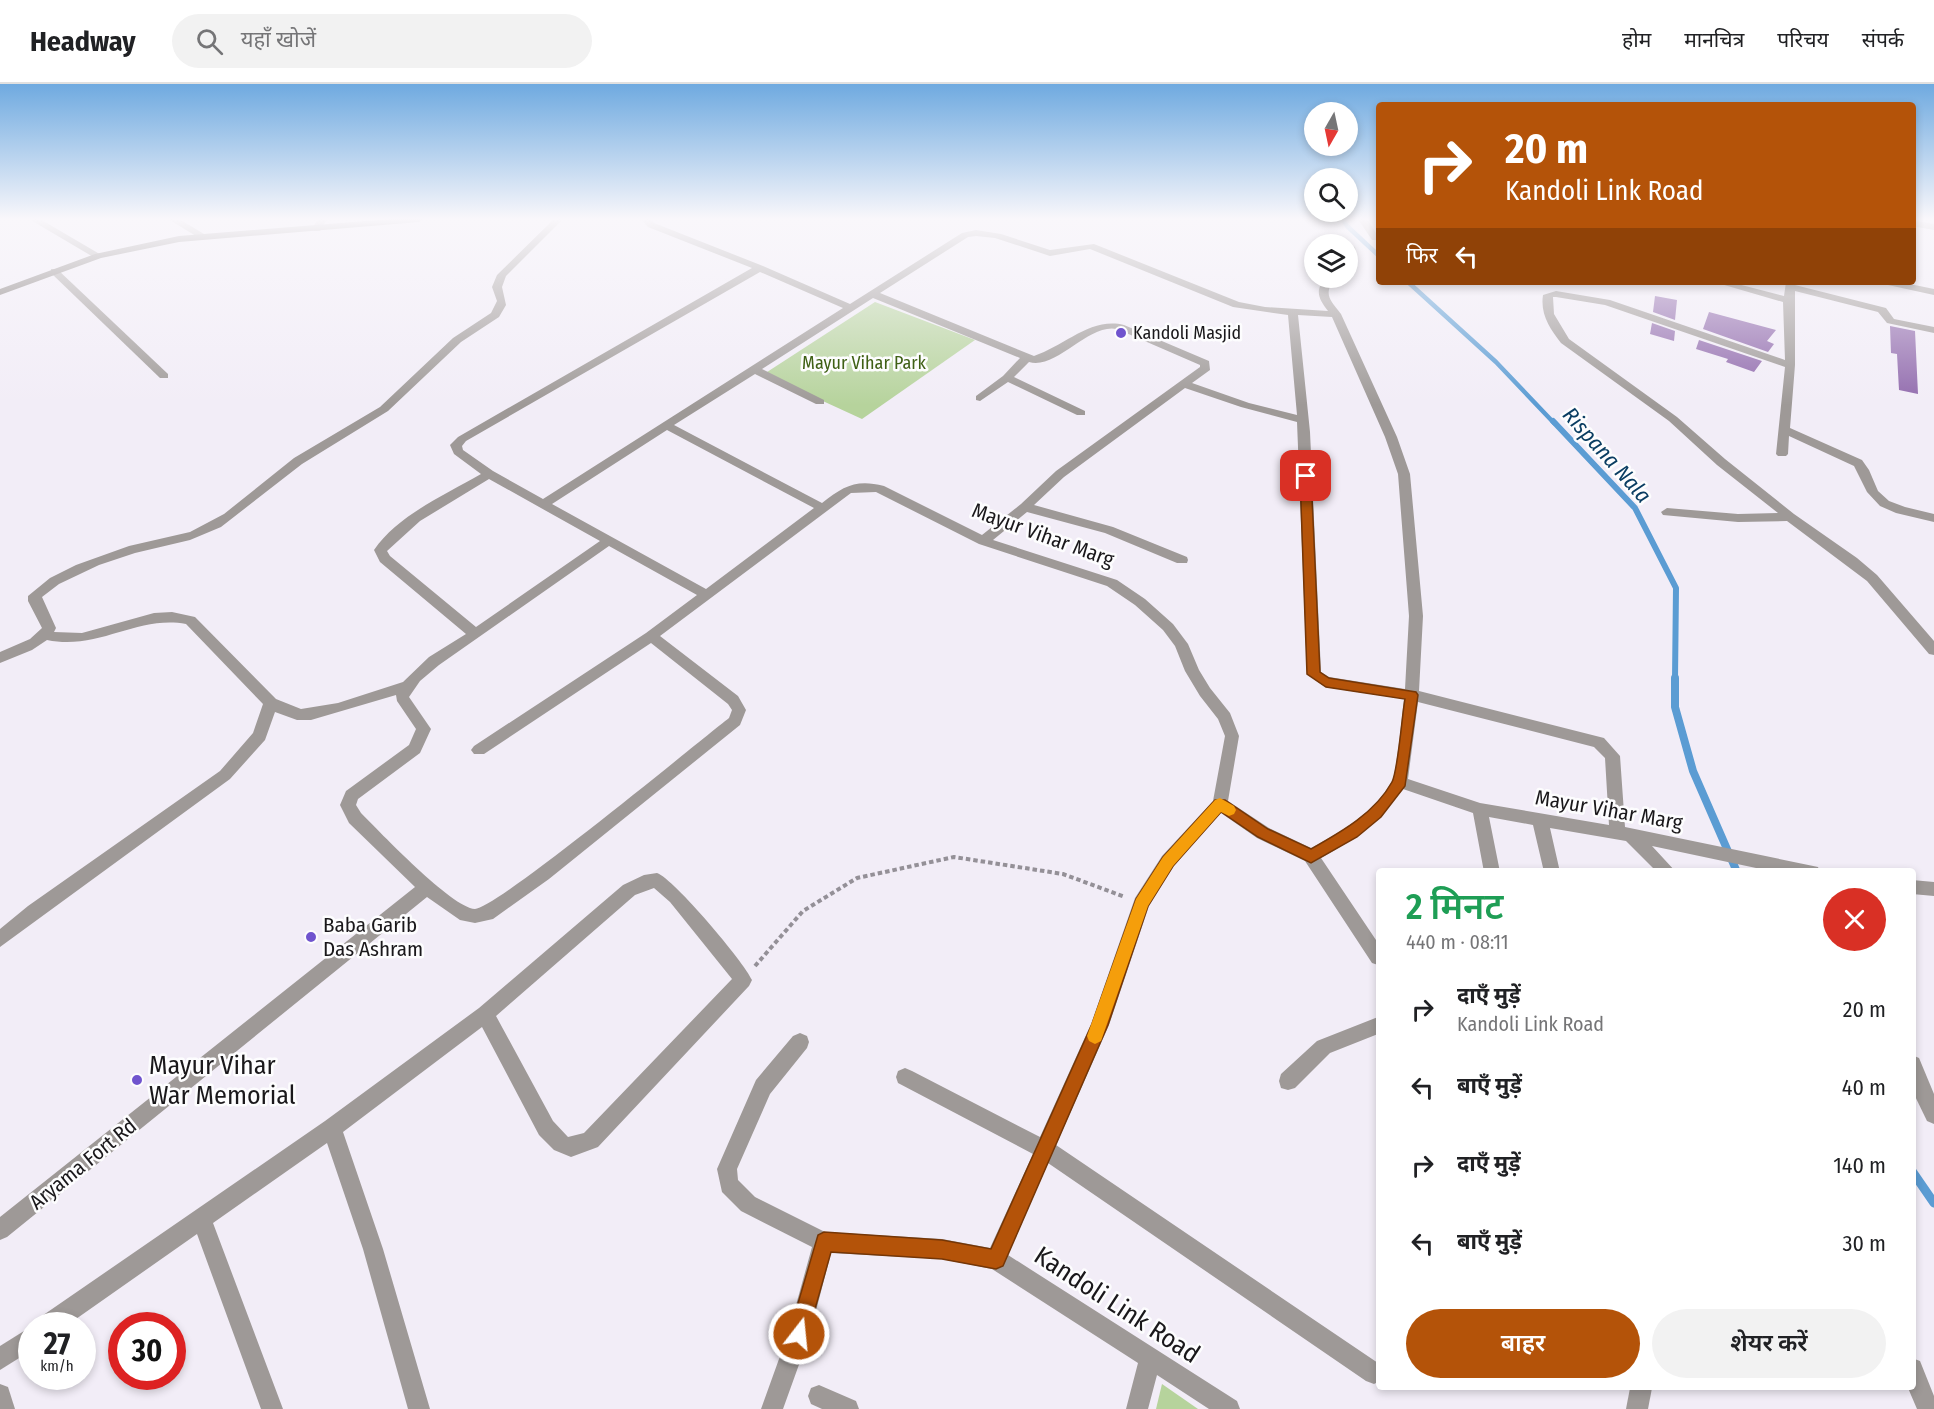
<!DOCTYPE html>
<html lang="hi">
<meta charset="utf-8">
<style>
:root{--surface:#fff;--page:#f2f2f2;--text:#202124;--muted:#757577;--line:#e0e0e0;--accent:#b45309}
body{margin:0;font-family:"Fira Sans Condensed","Noto Sans Devanagari",sans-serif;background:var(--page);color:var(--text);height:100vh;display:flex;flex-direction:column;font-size:22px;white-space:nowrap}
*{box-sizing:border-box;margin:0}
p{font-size:20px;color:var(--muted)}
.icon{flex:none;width:33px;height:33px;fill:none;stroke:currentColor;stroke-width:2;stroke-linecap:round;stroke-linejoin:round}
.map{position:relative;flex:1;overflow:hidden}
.sheet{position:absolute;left:1376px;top:784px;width:540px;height:522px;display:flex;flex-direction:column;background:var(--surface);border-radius:6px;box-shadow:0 3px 9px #0003}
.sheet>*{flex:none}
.top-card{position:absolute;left:1376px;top:18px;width:540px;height:183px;border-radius:6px;box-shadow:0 3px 9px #0003;background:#b45309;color:#fff;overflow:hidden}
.needle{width:39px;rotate:189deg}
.fabs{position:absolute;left:1304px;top:18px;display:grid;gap:12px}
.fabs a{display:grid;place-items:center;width:54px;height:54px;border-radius:50%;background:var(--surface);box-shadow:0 3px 9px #0003;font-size:30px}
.speed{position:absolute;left:18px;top:1228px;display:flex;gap:12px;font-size:30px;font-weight:700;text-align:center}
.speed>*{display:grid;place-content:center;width:78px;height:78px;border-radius:50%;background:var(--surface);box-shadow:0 3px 9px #0003;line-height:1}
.speed small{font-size:15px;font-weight:400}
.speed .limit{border:9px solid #d22;background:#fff;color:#111}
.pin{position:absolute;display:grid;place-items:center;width:51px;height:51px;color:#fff;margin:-26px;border-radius:12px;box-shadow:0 3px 9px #0006}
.me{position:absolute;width:66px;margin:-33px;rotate:16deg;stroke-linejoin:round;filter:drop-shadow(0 0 4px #0008)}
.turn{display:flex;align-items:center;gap:21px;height:126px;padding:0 30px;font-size:27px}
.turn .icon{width:78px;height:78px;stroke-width:2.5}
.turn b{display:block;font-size:42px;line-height:51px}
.then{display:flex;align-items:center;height:57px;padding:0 30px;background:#0003;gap:12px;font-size:22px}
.round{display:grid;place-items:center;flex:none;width:63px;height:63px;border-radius:32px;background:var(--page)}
.summary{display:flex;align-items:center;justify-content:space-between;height:102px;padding:0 30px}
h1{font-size:36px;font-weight:600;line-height:45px;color:#1e9e55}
.action{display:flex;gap:12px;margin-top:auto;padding:12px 30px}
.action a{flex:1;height:69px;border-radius:36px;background:var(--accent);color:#fff;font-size:24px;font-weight:600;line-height:69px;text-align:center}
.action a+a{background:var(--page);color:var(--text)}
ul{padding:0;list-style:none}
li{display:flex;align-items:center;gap:18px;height:78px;padding:0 30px}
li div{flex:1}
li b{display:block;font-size:22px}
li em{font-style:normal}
header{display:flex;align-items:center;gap:36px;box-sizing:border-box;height:84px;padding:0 30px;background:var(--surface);border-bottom:2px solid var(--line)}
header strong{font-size:28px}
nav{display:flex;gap:33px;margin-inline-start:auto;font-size:21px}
.search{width:420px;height:54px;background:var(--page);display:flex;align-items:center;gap:15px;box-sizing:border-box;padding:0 21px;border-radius:33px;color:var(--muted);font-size:22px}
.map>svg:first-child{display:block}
.green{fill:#b6d39c}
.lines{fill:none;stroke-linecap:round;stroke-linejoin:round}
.stream-far3{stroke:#5b9cd3;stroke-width:4.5}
.stream-far2{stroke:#5b9cd3;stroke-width:6}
.stream-far1{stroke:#5b9cd3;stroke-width:8}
.stream{stroke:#5b9cd3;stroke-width:9}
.building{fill:#916bad}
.path{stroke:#949097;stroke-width:4;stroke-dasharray:4.5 3;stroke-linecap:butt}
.street{fill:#9e9997;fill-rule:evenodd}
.secondary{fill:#77706d;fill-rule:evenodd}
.route{fill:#b45309;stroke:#753606;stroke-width:1.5}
.slow{fill:#f59e0b}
.poi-dot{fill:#7054ce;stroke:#fdfdfe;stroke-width:2}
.labels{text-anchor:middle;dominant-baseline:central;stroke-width:5;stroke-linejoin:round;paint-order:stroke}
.far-poi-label{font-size:18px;fill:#1a181b;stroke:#fdfdfe;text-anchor:start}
.far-park-label{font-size:18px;fill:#3f6015;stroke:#fdfdfe}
.street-label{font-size:21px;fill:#1a181b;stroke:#fdfdfe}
.poi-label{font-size:21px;fill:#1a181b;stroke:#fdfdfe;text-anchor:start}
.water-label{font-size:22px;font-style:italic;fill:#0a3d62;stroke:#fdfdfe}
.near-poi-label{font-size:26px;fill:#1a181b;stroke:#fdfdfe;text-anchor:start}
.near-street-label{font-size:26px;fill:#1a181b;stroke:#fdfdfe}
</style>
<header>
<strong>Headway</strong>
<div class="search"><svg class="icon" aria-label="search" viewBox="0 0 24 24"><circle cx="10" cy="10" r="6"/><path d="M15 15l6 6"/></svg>यहाँ खोजें</div>
<nav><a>होम</a><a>मानचित्र</a><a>परिचय</a><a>संपर्क</a></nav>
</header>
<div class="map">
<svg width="1934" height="1325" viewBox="0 0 1934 1325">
<rect width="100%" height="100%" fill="#f2edf7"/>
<g class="green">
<path d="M875,218L975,256L862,335L764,290Z"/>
<path d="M1162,1300L1198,1325H1156Z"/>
</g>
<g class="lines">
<g class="stream-far3">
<path d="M1343,135L1347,142L1378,171"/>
<path d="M1408,198L1496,278L1554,339"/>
</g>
<path class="stream-far2" d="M1553,337L1635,424L1676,504L1675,595"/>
<path class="stream-far1" d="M1675,594V623L1693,687L1737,788"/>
<path class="stream" d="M1912,1087L1934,1119"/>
</g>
<g class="building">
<path d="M1655,212L1677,216L1675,236L1653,228Z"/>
<path d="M1709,228L1776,246L1767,257L1774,260L1768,268L1703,245Z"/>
<path d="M1652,239L1675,247L1674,257L1650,250Z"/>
<path d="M1890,242L1915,247L1918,310L1899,306L1897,270L1891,269Z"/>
<path d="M1699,256L1762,277L1754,288L1726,278L1728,275L1696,265Z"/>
</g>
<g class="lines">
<path class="path" d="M755,882L803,827L857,794L954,773L1063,790L1125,813"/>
<g class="street">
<path d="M29,135H40L103,172L95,174Z"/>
<path d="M168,135H179L209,153L201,155Z"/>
<path d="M318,135H327L320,147H314L312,145Z"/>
<path d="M554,135H563L506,192L502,203L506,221L499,233L461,258L388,327L302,380L221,443L190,456L135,469L99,481L59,500L42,513L56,544L54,548L82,549L154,529L172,528L195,533L276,615L301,625L338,619L403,598L429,573L466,550L380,478L374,466C398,431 445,411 481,390L454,370L450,361L458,353L752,184L648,143L641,135H650L654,139L763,182L850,220L962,149L976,146L1001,150L1050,166L1094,160L1239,218L1265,223L1328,227C1318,214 1315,207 1325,194H1334C1324,212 1329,214 1341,230L1397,353L1410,390L1423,532L1419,607L1604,654L1620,672L1625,743L1818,783L1820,788H1775L1652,762L1676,788H1657L1626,757L1550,744L1560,788H1544L1533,741L1489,733L1500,788H1484L1473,729L1403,705C1375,740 1360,752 1321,774L1378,859V881L1372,879L1305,777L1257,754L1221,729L1174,782L1149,822L1109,941L1056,1061L1378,1279V1298L1374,1300L1366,1297L1048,1079L1008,1171L1237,1317L1240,1325H1209L1157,1291L1148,1325H1126L1138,1279L992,1185L942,1175L831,1169L810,1250L783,1325H761L788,1250L812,1163L741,1127L722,1108L717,1085L756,996L793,952L800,949L807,952L809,958L807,964L770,1010L737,1085L738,1096L755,1113L825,1148L942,1155L990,1164L1033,1070L898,999L896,993L898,987L905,984L912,987L1040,1053L1091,940L1135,814L1162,772L1213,717L1225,652L1218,635L1200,612L1185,587L1175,562L1163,546L1135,521L1107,502L979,460L876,408L851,409L660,552L738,612L746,626L740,641L549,795L493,835L475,839L460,836L427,813L7,1153L0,1156V1133L415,803L349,739L340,721L346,707L409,661L416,645L397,617L396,611L311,636H297L275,628L265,656L230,695L0,863V845L28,822L220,687L253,649L263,620L186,540C137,531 98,567 47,556L32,566L0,579V568L30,555L42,544L28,517V512L50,494L76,481L129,462L190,448L224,430L294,374L380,323L453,254L491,229L497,217L492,203L497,191ZM976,152L995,154L1050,172L1090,165L1233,223L1288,231L1297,331L1249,319L1192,299L1210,286L1209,277L1124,241C1090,233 1065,262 1034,272L880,209L968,153ZM760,188L843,224L543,415L493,387L463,366L462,362L466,357ZM873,214L1020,274L1003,292L976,312V316L980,317L1008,298L1077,331H1085V327L1014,293L1029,278C1057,286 1088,239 1117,245L1200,281V283L1056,387L1021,420L982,451L884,402C856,395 844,402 822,419L674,341L755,290L816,320H824V316L762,285ZM1298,231L1332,233L1385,353L1398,390L1409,532L1405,605L1329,593L1321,588L1310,348ZM1185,304L1241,323L1297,338L1307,590L1325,603L1404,615C1402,631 1397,687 1392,697C1374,729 1341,748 1311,764L1269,744L1228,717L1239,652L1230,629L1210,604L1199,586L1188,560L1173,540L1145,515L1117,496L993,456L1027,428L1105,449L1177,479H1187L1188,476L1187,473L1113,443L1034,421L1064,393ZM667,346L814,424L706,505L552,420ZM489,395L600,457L476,543L390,472L387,467L420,437ZM609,462L697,511L646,549L474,662L471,666L474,670H484L651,559L728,620L732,626L729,634C697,659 496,825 475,825C452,824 380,748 361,729L356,721L358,715L420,669L431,645L409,613L420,597L439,581ZM1418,618L1594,663L1605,674L1609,741L1480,719L1408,695Z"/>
<path d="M1358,135H1367L1378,152V156H1372Z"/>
<path d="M1912,136L1934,140V146L1912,142Z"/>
<path d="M1350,160L1355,163L1357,172L1350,183L1347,184V161Z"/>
<path d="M51,185H57L168,290V294H160L51,189Z"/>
<path d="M1714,198H1730L1784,212L1786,198H1796L1795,201L1886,224L1894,235L1934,243V249L1887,239L1878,228L1795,207V281L1790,344L1862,376L1869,386L1878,407L1889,417L1905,423L1934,430V438L1896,429L1880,422L1867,408L1854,382L1789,352L1788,370L1786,372H1778L1776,370L1785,283L1605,221L1556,213H1553L1554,230L1569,255L1677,333L1725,375L1794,430L1857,474L1877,491L1934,557V571L1929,570L1867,497L1787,437L1738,438L1663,431L1661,428L1667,424L1738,430L1778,429L1717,381L1669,337L1561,259C1550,245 1540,230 1543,211L1556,207L1610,216L1785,276L1783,218Z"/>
<path d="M1887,198H1900L1934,205V211L1888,201Z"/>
<path d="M657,789C674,795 744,878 752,896L749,902L598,1063L571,1073L554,1066L539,1051L482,943L343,1048L383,1165L430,1325H408L363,1165L327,1059L213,1139L283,1325H261L197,1150L66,1242H36L39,1234L325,1037L479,924L623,801L644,791ZM654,804L670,818L732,895L584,1049L568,1053L553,1037L496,932L635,811Z"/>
<path d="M1912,796L1934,798V812L1912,810Z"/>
<path d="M1378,933V950L1330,969L1295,1004L1288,1006L1281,1004L1279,997L1281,990L1317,957Z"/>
<path d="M1912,971L1919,974L1934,1010V1040L1927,1037L1912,1006Z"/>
<path d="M32,1242V1266L0,1286V1262Z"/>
<path d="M1912,1274L1920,1277L1934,1312V1325H1917L1908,1304H1912Z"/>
<path d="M0,1300L8,1303L15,1325H0Z"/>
<path d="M819,1301L856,1317L859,1325H822L811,1320L808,1312L811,1304Z"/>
<path d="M1630,1304H1652L1648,1325H1626Z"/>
</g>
<path class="secondary" d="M390,135H423L419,138L179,158L101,174L0,211V205L95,170L179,152Z"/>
</g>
<linearGradient id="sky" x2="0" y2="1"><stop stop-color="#6faae0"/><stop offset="0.42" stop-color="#f9f7fb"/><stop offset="1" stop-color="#f9f7fb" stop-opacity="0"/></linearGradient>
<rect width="1934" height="321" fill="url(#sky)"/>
<path class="route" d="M1306,389L1311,392L1320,588L1329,594L1416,608L1418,611L1405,702L1381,733L1357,753L1311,779L1258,753L1221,728L1173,782L1148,822L1108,941L1003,1182L996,1185L942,1175L831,1168L806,1257L799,1260L792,1257L789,1250L818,1151L824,1148L942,1156L991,1165L1092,940L1136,815L1163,773L1215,716H1225L1268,745L1311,765C1341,748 1375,729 1392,698C1398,687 1402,631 1405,615L1326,603L1307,590L1300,392Z"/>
<path class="slow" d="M1220,714L1234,722L1236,726L1234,730L1229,732L1221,728L1173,782L1148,822L1101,957L1095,960L1089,957L1087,952L1136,815L1163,773L1215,716Z"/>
<g class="poi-dot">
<circle cx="1121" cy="249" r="6"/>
<circle cx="311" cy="853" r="6"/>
<circle cx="137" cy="996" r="6"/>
</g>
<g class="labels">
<g class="far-poi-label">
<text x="1133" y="249">Kandoli Masjid</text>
</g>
<g class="far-park-label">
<text x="864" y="279">Mayur Vihar Park</text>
</g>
<g class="street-label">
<text transform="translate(1043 451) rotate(20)">Mayur Vihar Marg</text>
<text transform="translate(1609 726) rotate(10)">Mayur Vihar Marg</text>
<text transform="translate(83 1080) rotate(-39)">Aryama Fort Rd</text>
</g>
<g class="poi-label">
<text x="323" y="841">Baba Garib<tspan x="323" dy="24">Das Ashram</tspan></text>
</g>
<g class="water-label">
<text transform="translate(1607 371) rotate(48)">Rispana Nala</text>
</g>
<g class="near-poi-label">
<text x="149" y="981">Mayur Vihar<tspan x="149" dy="30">War Memorial</tspan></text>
</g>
<g class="near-street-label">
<text transform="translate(1117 1221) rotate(33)">Kandoli Link Road</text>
</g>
</g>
</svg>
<div class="fabs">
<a><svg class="needle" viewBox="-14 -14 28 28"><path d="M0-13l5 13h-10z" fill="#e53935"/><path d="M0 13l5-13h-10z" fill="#757577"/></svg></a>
<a><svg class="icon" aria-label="search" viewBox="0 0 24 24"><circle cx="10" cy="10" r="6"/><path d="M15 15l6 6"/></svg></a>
<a><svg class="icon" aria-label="layers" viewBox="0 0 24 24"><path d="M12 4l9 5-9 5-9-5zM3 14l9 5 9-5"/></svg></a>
</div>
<div class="speed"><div>27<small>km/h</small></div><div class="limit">30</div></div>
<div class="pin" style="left:1306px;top:392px;background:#d93025"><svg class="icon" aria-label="arrive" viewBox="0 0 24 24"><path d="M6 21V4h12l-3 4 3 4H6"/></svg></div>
<svg class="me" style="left:799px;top:1250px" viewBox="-20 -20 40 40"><circle r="17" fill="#b45309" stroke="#fff" stroke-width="3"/><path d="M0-11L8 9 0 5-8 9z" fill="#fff"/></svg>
<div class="top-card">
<div class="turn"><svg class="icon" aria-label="right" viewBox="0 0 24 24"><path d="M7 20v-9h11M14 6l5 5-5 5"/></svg><div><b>20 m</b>Kandoli Link Road</div></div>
<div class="then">फिर<svg class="icon" aria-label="left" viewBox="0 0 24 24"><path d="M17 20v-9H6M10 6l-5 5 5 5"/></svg></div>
</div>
<section class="sheet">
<div class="summary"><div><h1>2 मिनट</h1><p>440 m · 08:11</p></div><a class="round" style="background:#d93025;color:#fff"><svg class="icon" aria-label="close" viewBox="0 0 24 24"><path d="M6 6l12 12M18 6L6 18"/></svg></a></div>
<ul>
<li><svg class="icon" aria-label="right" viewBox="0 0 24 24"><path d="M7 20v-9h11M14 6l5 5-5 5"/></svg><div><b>दाएँ मुड़ें</b><p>Kandoli Link Road</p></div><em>20 m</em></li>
<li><svg class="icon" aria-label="left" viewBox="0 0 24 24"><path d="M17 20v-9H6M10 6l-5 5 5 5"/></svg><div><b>बाएँ मुड़ें</b></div><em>40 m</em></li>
<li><svg class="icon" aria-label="right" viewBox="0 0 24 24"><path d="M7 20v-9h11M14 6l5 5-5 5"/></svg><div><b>दाएँ मुड़ें</b></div><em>140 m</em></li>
<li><svg class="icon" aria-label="left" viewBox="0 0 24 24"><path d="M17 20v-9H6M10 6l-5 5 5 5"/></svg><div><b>बाएँ मुड़ें</b></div><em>30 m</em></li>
</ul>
<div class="action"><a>बाहर</a><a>शेयर करें</a></div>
</section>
</div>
